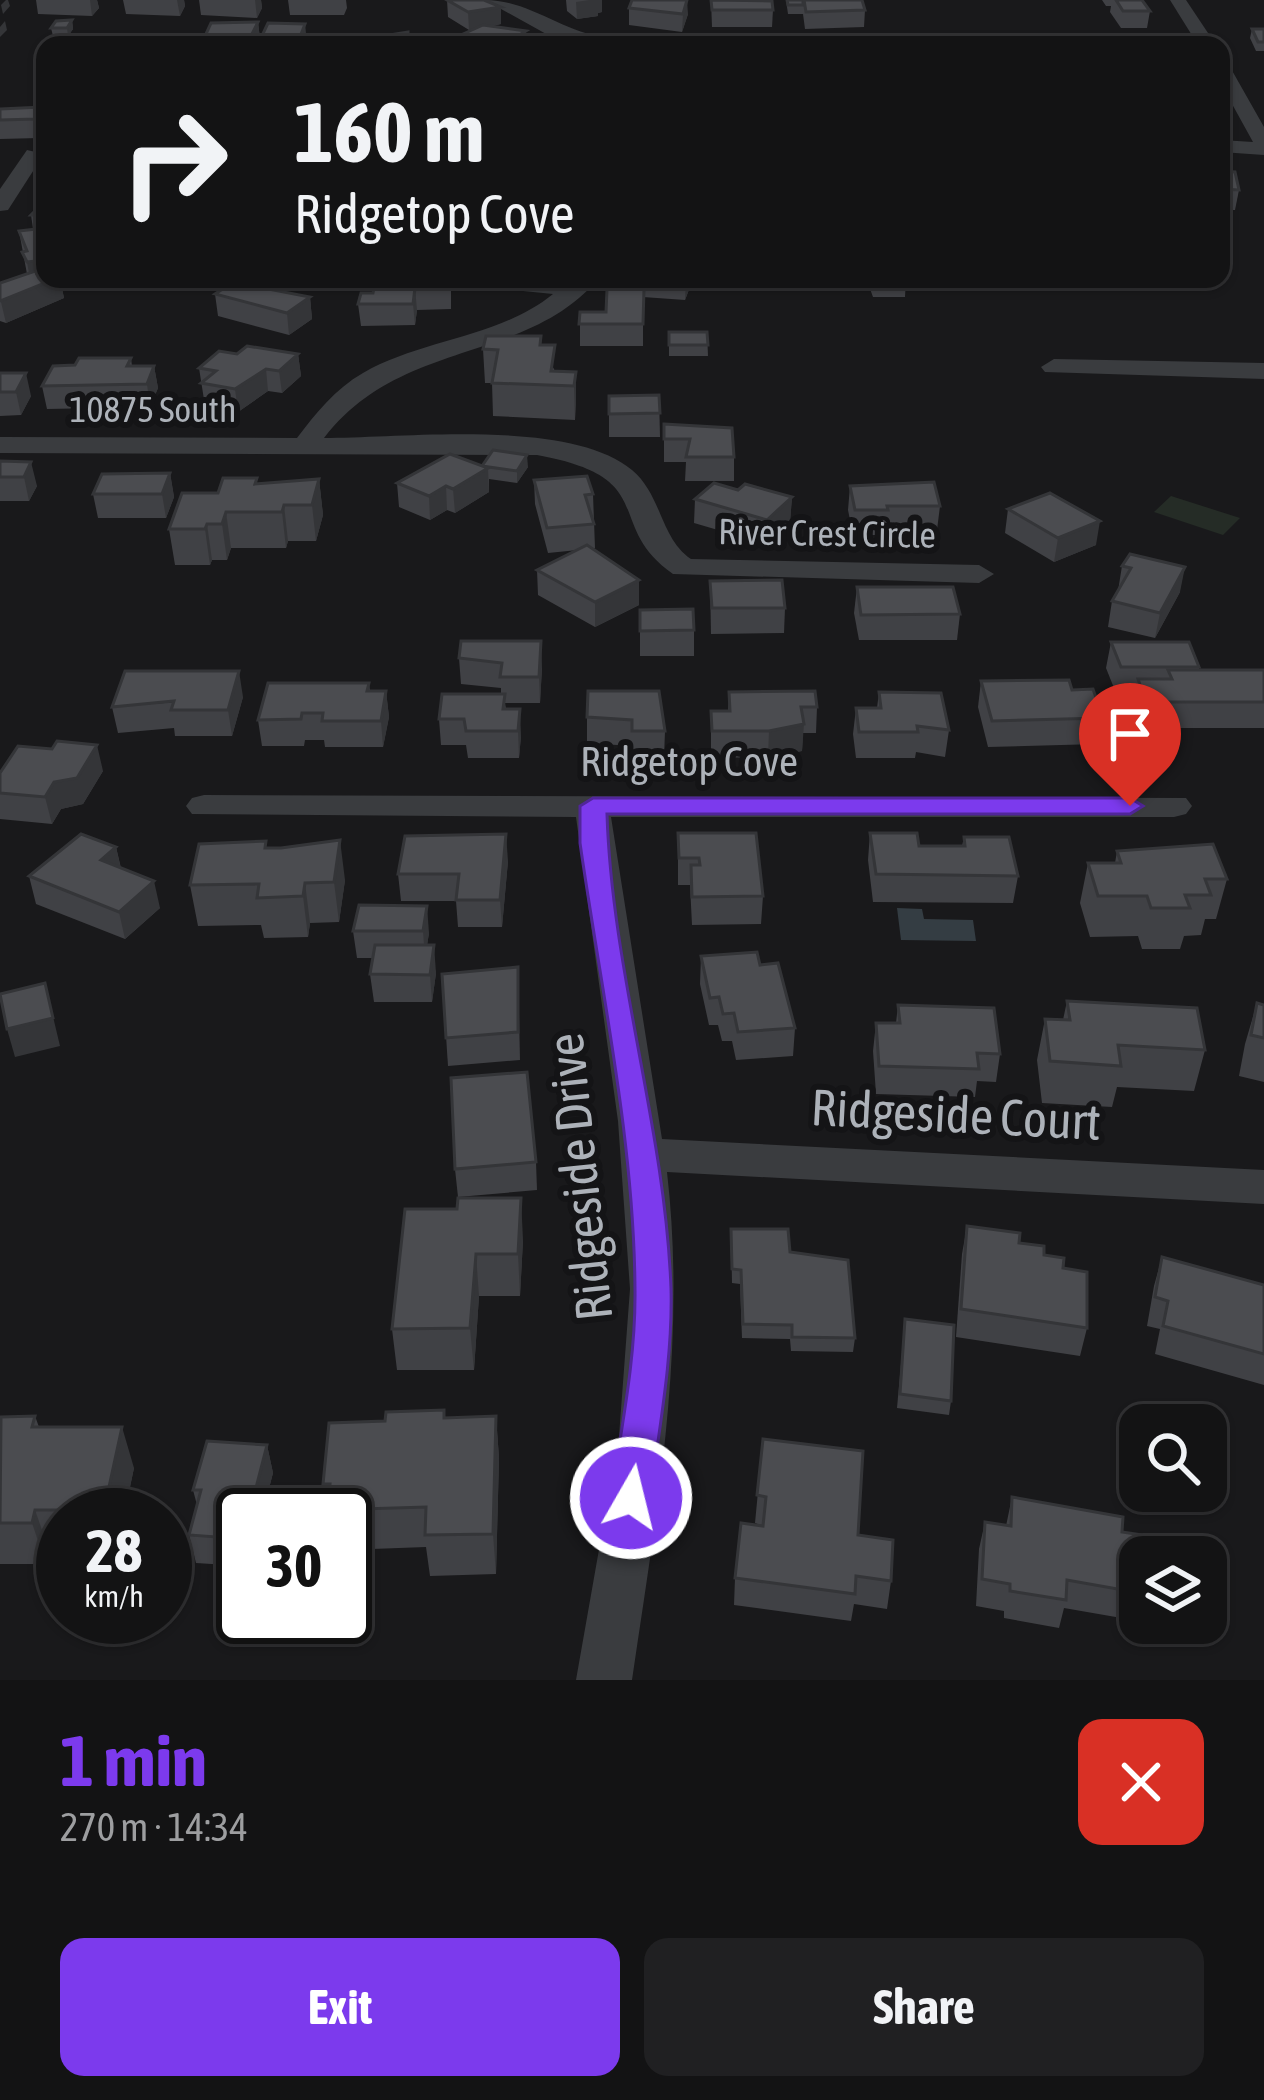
<!DOCTYPE html>
<meta charset="utf-8">
<style>
:root{--surface:#131314;--page:#202022;--text:#f1f3f6;--muted:#9d9ea0;--line:#323234;--accent:#7c3aed}
body{margin:0;font-family:"Asap Condensed",sans-serif;background:var(--page);color:var(--text);height:100vh;display:flex;flex-direction:column;font-size:45px;white-space:nowrap}
*{box-sizing:border-box;margin:0}
p{font-size:39px;color:var(--muted)}
.icon{flex:none;width:66px;height:66px;fill:none;stroke:currentColor;stroke-width:2;stroke-linecap:round;stroke-linejoin:round}
.map{position:relative;height:1680px;overflow:hidden}
.side{display:flex;flex-direction:column;background:var(--surface);flex:1}
.side>*{flex:none}
.top-card{position:absolute;left:36px;top:36px;width:1194px;height:252px;border-radius:24px;box-shadow:0 3px 9px #0004,0 0 0 3px var(--line);background:#131314;color:var(--text);overflow:hidden}
.tools{position:absolute;left:1119px;top:1404px;display:grid;gap:24px}
.tools a{display:grid;place-items:center;width:108px;height:108px;border-radius:24px;background:var(--surface);box-shadow:0 3px 9px #0004,0 0 0 3px var(--line);font-size:60px}
.speed{position:absolute;left:36px;top:1488px;display:flex;gap:24px;font-size:60px;font-weight:700;text-align:center}
.speed>*{display:grid;place-content:center;width:156px;height:156px;border-radius:50%;background:var(--surface);box-shadow:0 3px 9px #0004,0 0 0 3px var(--line);line-height:1}
.speed small{font-size:30px;font-weight:400}
.speed .limit{border:6px solid #111;border-radius:18px;background:#fff;color:#111}
.pin{position:absolute;display:grid;place-items:center;width:102px;height:102px;color:#fff;margin:-123px -51px;border-radius:50% 50% 50% 0;rotate:-45deg;box-shadow:0 0 12px #0007}
.pin .icon{rotate:45deg}
.me{position:absolute;width:132px;margin:-66px;rotate:8deg;stroke-linejoin:round;filter:drop-shadow(0 0 9px #0008)}
.turn{display:flex;align-items:center;gap:42px;height:252px;padding:0 60px;font-size:54px}
.turn .icon{width:156px;height:156px;stroke-width:2.5}
.turn b{display:block;font-size:84px;line-height:102px}
.round{display:grid;place-items:center;flex:none;width:126px;height:126px;border-radius:24px;background:var(--page)}
.head{display:flex;align-items:center;justify-content:space-between;height:204px;padding:0 60px}
h1{font-size:72px;font-weight:700;line-height:90px;color:var(--accent)}
.action{display:flex;gap:24px;margin-top:auto;padding:24px 60px}
.action a{flex:1;height:138px;border-radius:24px;background:var(--accent);color:#fff;font-size:48px;font-weight:700;line-height:138px;text-align:center}
.action a+a{background:var(--page);color:var(--text)}
.map>svg:first-child{display:block}
.green{fill:#252c26}
.water{fill:#343d43}
.lines{fill:none;stroke-linecap:round;stroke-linejoin:round}
.street{fill:#3a3c3f;fill-rule:evenodd}
.wall{fill:#404145}
.shaded-wall{fill:#343538}
.building{fill:#4b4c50;stroke:#343538;stroke-width:3}
.route{fill:#7c3aed;stroke:#51269a;stroke-width:3}
.labels{text-anchor:middle;dominant-baseline:central;stroke-width:12;stroke-linejoin:round;paint-order:stroke}
.far-street-label{font-size:36px;fill:#adb2b9;stroke:#141416}
.street-label{font-size:42px;fill:#adb2b9;stroke:#141416}
.near-street-label{font-size:51px;fill:#adb2b9;stroke:#141416}
</style>
<div class="map">
<svg width="1264" height="1680" viewBox="0 0 1264 1680">
<rect width="100%" height="100%" fill="#19191b"/>
<path class="green" d="M1171,496L1240,518L1223,535L1154,512Z"/>
<path class="water" d="M897,908L922,909L924,919L973,920L976,941L901,940Z"/>
<g class="lines">
<g class="street">
<path d="M485,0C529,0 562,32 607,38C699,51 795,39 887,38L896,43L582,45L548,35Z"/>
<path d="M1170,0H1186L1216,45H1198Z"/>
<path d="M1221,62L1230,67L1264,127V155L1221,152V140L1253,142L1221,84Z"/>
<path d="M27,150L44,154L8,210L0,211V189Z"/>
<path d="M463,279H598C526,364 401,338 324,438C403,438 570,418 632,470C662,495 660,538 691,559L979,565L994,574L979,583L673,574C602,524 663,478 537,455L0,453V437L297,438C316,413 335,389 363,373C422,339 499,338 553,294L475,286Z"/>
<path d="M1054,359L1264,363V379L1045,372L1041,367Z"/>
<path d="M204,795L1186,798L1192,806L1186,814L1174,817H611L662,1139L1264,1170V1204L667,1172C687,1345 657,1509 632,1680H576L619,1436L630,1289L618,1121L576,817L192,814L186,806L192,798Z"/>
</g>
</g>
<g class="wall">
<path d="M36,0H97L99,8L92,16L38,14Z"/>
<path d="M123,0H184L185,6L180,16L126,14Z"/>
<path d="M199,0H261L262,8L257,18L201,15Z"/>
<path d="M288,0H346L347,8L344,15H290Z"/>
<path d="M447,0L501,7V24L492,26L527,42L580,45H464L463,34L474,29L469,30L448,17Z"/>
<path d="M566,0H602V12L598,13V16L577,19L567,11Z"/>
<path d="M711,0L773,10L772,27H712Z"/>
<path d="M786,0L865,10L864,27L805,29L803,14H788Z"/>
<path d="M1102,0H1142L1150,11L1147,28H1121L1110,12L1111,6H1106Z"/>
<path d="M629,8L688,14L682,32L629,25Z"/>
<path d="M72,20L73,29L68,36H53L51,28Z"/>
<path d="M258,22L260,39L257,45H206L205,36Z"/>
<path d="M1252,29H1264V51H1256L1250,38Z"/>
<path d="M259,42H307L306,45H259Z"/>
<path d="M41,107L44,126L39,138L0,139V109Z"/>
<path d="M1221,171L1239,190L1235,210H1221Z"/>
<path d="M45,195V279H60L64,298L6,323L0,321V283L27,274L19,231L33,229L31,215L39,207L38,201Z"/>
<path d="M171,279H240L272,286V289L310,297L312,319L289,335L218,316L215,294L226,287L172,288Z"/>
<path d="M451,279V309L417,310L415,325L361,326L358,304L373,293Z"/>
<path d="M637,279H693L685,300L643,297V346H580V312H606L637,289Z"/>
<path d="M835,279H906L905,297H873L869,286H837Z"/>
<path d="M669,332H707L708,356H669Z"/>
<path d="M541,336V345L555,371L576,372L575,420L493,416L492,383H485L483,349Z"/>
<path d="M237,354H298L301,376L282,393L268,391L238,412L205,406L199,368Z"/>
<path d="M131,358L132,366H154L158,388L150,407L47,409L42,386L75,365Z"/>
<path d="M0,373L31,396L21,415L0,416Z"/>
<path d="M659,395L660,437H609V396Z"/>
<path d="M664,424L734,457V481H685L686,462H664Z"/>
<path d="M0,461L37,486L29,501H0Z"/>
<path d="M482,466L528,467L517,483L489,479V492L455,513L447,510L430,520L399,507L397,483Z"/>
<path d="M170,473L174,497L166,518H98L93,494Z"/>
<path d="M257,478V484L319,479L323,515L316,541H288L286,548H231L227,560H212L210,565H175L169,529L218,493Z"/>
<path d="M534,480L593,494L595,548L592,549L639,580V605L595,627L538,595L537,570L578,550L548,553L535,504Z"/>
<path d="M850,486L940,506L937,530H886V535H853L848,510Z"/>
<path d="M738,490L792,497L790,522L766,544L694,523L695,499Z"/>
<path d="M1008,509L1096,545L1054,562L1005,533Z"/>
<path d="M1130,554L1180,592L1155,638L1108,627L1112,601L1118,591L1122,566Z"/>
<path d="M710,581L785,608L784,633L711,634Z"/>
<path d="M857,587L960,614L957,640H859L854,613Z"/>
<path d="M640,610L694,630V656H640Z"/>
<path d="M1111,642L1199,667V670H1264V728H1141L1133,705L1135,693H1116L1106,668Z"/>
<path d="M459,658L542,667L540,703H505L506,709L521,736L519,758H468L466,745H441L439,719L501,694V688L461,684Z"/>
<path d="M981,681L1072,690L1103,718L1098,744L988,747L978,707Z"/>
<path d="M369,683L370,691H386L389,717L383,747H325L324,740H305L304,746H262L258,720Z"/>
<path d="M659,691L665,731L664,758H632V746L587,743V717Z"/>
<path d="M729,692L817,707L816,733H803L802,751L768,757L711,758V711H728Z"/>
<path d="M879,692L949,730L945,757L916,752L915,758H856L853,734L856,708H877Z"/>
<path d="M243,697L232,736H175L174,728L118,733L112,707Z"/>
<path d="M103,771L83,804L61,809L52,824L0,819V773Z"/>
<path d="M678,833L763,896L761,924L692,925L690,885H678Z"/>
<path d="M870,833L919,846H962L964,837L1018,876L1013,903L873,902L868,860Z"/>
<path d="M116,847L121,868L160,908L125,939L36,904L29,876Z"/>
<path d="M267,848L345,880L339,922L310,923L308,937L264,938L261,925L198,926L190,885Z"/>
<path d="M1117,851L1227,879L1216,919H1205L1201,935L1184,936L1180,949H1142L1138,936L1090,937L1080,903L1088,863H1115Z"/>
<path d="M508,861L502,927H458L456,901H401L398,874Z"/>
<path d="M359,905L429,933L427,945L436,973L432,1002H374L370,974L373,958H357L353,931Z"/>
<path d="M701,956L760,965L795,1028L793,1056L736,1060L732,1041H722L718,1025H709L700,984Z"/>
<path d="M518,967L520,1060L448,1066L442,974Z"/>
<path d="M1067,1001L1205,1050L1194,1091L1117,1087L1112,1107L1042,1103L1037,1060L1045,1019L1063,1020Z"/>
<path d="M1257,1003L1264,1005V1082L1239,1076L1245,1044Z"/>
<path d="M898,1005L1000,1054L996,1082L977,1081L975,1097L876,1094L873,1051L876,1023H896Z"/>
<path d="M536,1162L537,1190L458,1197L455,1169Z"/>
<path d="M405,1209L523,1240L520,1296H479L474,1370H397L392,1329Z"/>
<path d="M967,1226L1019,1243L1044,1255L1063,1268L1087,1328L1080,1356L956,1337L962,1254Z"/>
<path d="M731,1229L790,1252L855,1338L853,1352L791,1351L790,1339L742,1338L740,1284L732,1283Z"/>
<path d="M1162,1257L1264,1285V1385L1155,1354L1160,1329L1147,1326L1154,1286Z"/>
<path d="M905,1319L951,1401L949,1415L897,1408Z"/>
<path d="M35,1416L39,1427L134,1468L124,1515H63V1550H49L46,1564H0V1422Z"/>
<path d="M496,1416L499,1458L496,1574L430,1576L426,1547L345,1550V1515H328L323,1484L385,1421Z"/>
<path d="M763,1439L858,1535L891,1581L887,1609L854,1604L851,1621L734,1605L735,1578L763,1526L755,1523Z"/>
<path d="M267,1445L273,1473L262,1515H243V1566L196,1563L189,1535L197,1505L193,1490Z"/>
<path d="M1012,1497L1122,1532L1140,1557V1600L1133,1620L1064,1608L1059,1628L1004,1618V1611L976,1606L979,1549L985,1522L1006,1526Z"/>
</g>
<g class="shaded-wall">
<path d="M6,0H8L10,6L3,14L1,5Z"/>
<path d="M90,0H97L99,8L92,16Z"/>
<path d="M177,0H184L185,6L180,16Z"/>
<path d="M255,0H261L262,8L257,18Z"/>
<path d="M589,0H602V12L598,13V16L577,19L576,2Z"/>
<path d="M687,0L688,14L682,32L683,14Z"/>
<path d="M501,7V24L469,30L468,12Z"/>
<path d="M72,20L73,29L68,36L67,28Z"/>
<path d="M5,21L7,30L0,37V27Z"/>
<path d="M258,22L260,39L257,45H252L251,36Z"/>
<path d="M305,24L307,42L306,45H298Z"/>
<path d="M526,31V45H509L508,42Z"/>
<path d="M408,32L409,45H366Z"/>
<path d="M41,107L44,126L39,138L36,119Z"/>
<path d="M45,260V279H63H60L64,298L6,323L1,302L31,284L27,262Z"/>
<path d="M686,279H693L685,300Z"/>
<path d="M415,288L417,310L415,325L413,304Z"/>
<path d="M310,297L312,319L289,335L287,313Z"/>
<path d="M298,354L301,376L282,393L279,371Z"/>
<path d="M154,366L158,388L150,407L147,384Z"/>
<path d="M266,369L268,391L238,412L235,389Z"/>
<path d="M576,372V405L575,420L574,386Z"/>
<path d="M26,373L31,396L21,415L16,392Z"/>
<path d="M527,455L528,467L517,483V471Z"/>
<path d="M31,462L37,486L29,501L24,477Z"/>
<path d="M488,468L489,492L455,513L453,489Z"/>
<path d="M170,473L174,497L166,518L162,494Z"/>
<path d="M319,479L323,515L316,541L312,505Z"/>
<path d="M446,486L447,510L430,520L429,496Z"/>
<path d="M792,497L790,522L766,544L767,520Z"/>
<path d="M284,505L288,541L286,548L282,512Z"/>
<path d="M226,512L231,548L227,560L222,524Z"/>
<path d="M1100,521L1096,545L1054,562L1058,538Z"/>
<path d="M207,524L212,560L210,565L205,529Z"/>
<path d="M1185,567L1180,592L1155,638L1160,613Z"/>
<path d="M639,580V605L595,627V602Z"/>
<path d="M541,641L542,667L540,703L539,677Z"/>
<path d="M239,671L243,697L232,736L228,710Z"/>
<path d="M386,691L389,717L383,747L381,721Z"/>
<path d="M520,709L521,736L519,758L518,731Z"/>
<path d="M804,724L802,751L768,757L769,731Z"/>
<path d="M97,745L103,771L83,804L61,809L52,824L45,797L54,782Z"/>
<path d="M506,834L508,861L502,927L500,900Z"/>
<path d="M340,840L345,880L339,922L334,882Z"/>
<path d="M116,847L122,874L101,860Z"/>
<path d="M154,881L160,908L125,939L119,912Z"/>
<path d="M305,883L310,923L308,937L303,896Z"/>
<path d="M427,906L429,933L425,959L423,931Z"/>
<path d="M434,945L436,973L432,1002L430,975Z"/>
<path d="M45,983L60,1046L15,1057L7,1029Z"/>
<path d="M521,1198L523,1240L520,1296L518,1254Z"/>
<path d="M476,1254L479,1296L474,1370L470,1328Z"/>
<path d="M496,1416L499,1458L496,1574L493,1534Z"/>
<path d="M122,1427L134,1468L124,1515H105L104,1510Z"/>
<path d="M267,1445L273,1473L262,1515H249Z"/>
<path d="M35,1510L49,1550L46,1564L32,1523Z"/>
</g>
<g class="building">
<path d="M447,0H484L501,7L468,12Z"/>
<path d="M632,0H687L683,14L629,8Z"/>
<path d="M711,0L772,1L773,10H712Z"/>
<path d="M787,0H803V5H788Z"/>
<path d="M804,0H862L865,10L806,12Z"/>
<path d="M1116,0H1142L1150,11H1123Z"/>
<path d="M72,20L67,28H51L56,21Z"/>
<path d="M258,22L251,36H205L211,23Z"/>
<path d="M268,23L305,24L298,42H259Z"/>
<path d="M483,25L526,31L521,34H525L508,42L463,34Z"/>
<path d="M1252,29H1264V42H1258Z"/>
<path d="M408,32V38L366,45H346V42Z"/>
<path d="M548,36L580,45H531L533,44L526,43Z"/>
<path d="M814,39L885,42V45H815Z"/>
<path d="M114,40H151L148,45H111Z"/>
<path d="M678,40L679,45L629,44Z"/>
<path d="M772,40L773,45H710L708,41Z"/>
<path d="M41,107L36,119L0,120V109Z"/>
<path d="M1221,171L1235,172L1239,190L1221,189Z"/>
<path d="M42,195H45V215H31L42,204L38,201Z"/>
<path d="M45,228V260L27,262L22,252L27,251L19,231Z"/>
<path d="M38,270L45,272V279H55L0,301V283Z"/>
<path d="M238,279L272,286L268,289L310,297L287,313L215,294Z"/>
<path d="M376,279H450L449,288H415L413,304H358L361,293H373Z"/>
<path d="M607,289H644L643,324H579L580,312H606Z"/>
<path d="M669,332H707L708,345H669Z"/>
<path d="M486,336H541L540,345H555L551,371L576,372L574,386L492,383L498,350L483,349Z"/>
<path d="M247,346L298,354L279,371L266,369L235,389L201,383L216,371L199,368L219,351L237,354Z"/>
<path d="M79,358H131L127,366H154L147,384L42,386L53,366L75,365Z"/>
<path d="M0,373H26L16,392H0Z"/>
<path d="M659,395L660,413L609,414V396Z"/>
<path d="M664,424L732,428L734,457H686L690,439H664Z"/>
<path d="M493,450L527,455L517,471L482,466Z"/>
<path d="M450,454L488,468L453,489L446,486L429,496L397,483Z"/>
<path d="M0,461L31,462L24,477H0Z"/>
<path d="M170,473L162,494H93L102,474Z"/>
<path d="M587,476L593,494L585,495L594,524L547,528L534,480Z"/>
<path d="M223,478H257L255,484L319,479L312,505H284L282,512H226L222,524H207L205,529H169L182,493H218Z"/>
<path d="M934,482L940,506H887L888,510H855L850,486Z"/>
<path d="M714,483L738,490L745,484L792,497L767,520L695,499Z"/>
<path d="M1050,493L1100,521L1058,538L1008,509Z"/>
<path d="M587,545L639,580L595,602L537,570Z"/>
<path d="M1130,554L1185,567L1160,613L1112,601L1131,568L1122,566Z"/>
<path d="M782,580L785,608H712L710,581Z"/>
<path d="M857,587H953L960,614L861,615Z"/>
<path d="M693,609L694,630L640,631V610Z"/>
<path d="M461,641H541L539,677H500L502,663L459,658Z"/>
<path d="M1111,642H1189L1199,667H1121Z"/>
<path d="M1168,670H1264V702H1146L1138,679H1172Z"/>
<path d="M125,671H239L228,710H171L174,701L112,707Z"/>
<path d="M1069,680L1072,690L1093,689L1103,718L992,721L981,681Z"/>
<path d="M268,683H369L367,691H386L381,721H322L323,713H302L301,719L258,720Z"/>
<path d="M588,691H659L665,731H632V720L587,717Z"/>
<path d="M815,691L817,707H801L804,724L769,731H712L711,711H730L729,692Z"/>
<path d="M879,692L941,693L949,730L917,726L918,732H859L856,708H881Z"/>
<path d="M442,694H505L503,709H520L518,731H466L464,719H439Z"/>
<path d="M57,741L97,745L77,778L54,782L45,797L0,793V773L18,746L52,749Z"/>
<path d="M678,833H756L763,896L692,897L691,865H700L699,858H679Z"/>
<path d="M870,833H917L919,846H965L964,837H1009L1018,876L876,874Z"/>
<path d="M81,834L116,847L101,860L154,881L119,912L29,876Z"/>
<path d="M506,834L500,900H456L459,874H398L405,836Z"/>
<path d="M340,840L334,882L305,883L303,896L257,898L259,884L190,885L199,844L266,841L265,848H281Z"/>
<path d="M1213,844L1227,879H1205L1211,895H1185L1190,908H1151L1147,896H1098L1088,863H1121L1117,851Z"/>
<path d="M359,905L427,906L423,931H353Z"/>
<path d="M375,945H434L430,975L370,974Z"/>
<path d="M757,952L760,965L778,963L795,1028L738,1032L734,1013L723,1014L719,997L710,998L701,956Z"/>
<path d="M518,967V1032L446,1038L442,974Z"/>
<path d="M45,983L53,1018L7,1029L0,994Z"/>
<path d="M1067,1001L1197,1008L1205,1050L1118,1045L1121,1066L1050,1061L1045,1019L1070,1020Z"/>
<path d="M1257,1003L1264,1005V1038L1251,1035Z"/>
<path d="M898,1005L994,1008L1000,1054L977,1053L979,1069L879,1066L876,1023H900Z"/>
<path d="M527,1072L536,1162L455,1169L451,1078Z"/>
<path d="M458,1198H521L518,1254H476L470,1328L392,1329L405,1209H457Z"/>
<path d="M967,1226L1020,1233L1019,1243L1044,1246V1255L1064,1258L1063,1268L1087,1272V1328L961,1309Z"/>
<path d="M731,1229H788L790,1252L848,1260L855,1338L792,1337V1325L743,1324L741,1270L732,1269Z"/>
<path d="M1162,1257L1264,1285V1354L1163,1326L1168,1301L1155,1297Z"/>
<path d="M905,1319L954,1325L951,1401L900,1394Z"/>
<path d="M444,1410V1418L496,1416L493,1534L425,1535L426,1507L328,1510L330,1484H323L329,1423L385,1421L386,1412Z"/>
<path d="M35,1416L32,1427H122L104,1510H35L32,1523H0L1,1417Z"/>
<path d="M763,1439L863,1451L858,1535L893,1540L891,1581L856,1576L855,1594L735,1578L741,1523L763,1526L766,1497L757,1495Z"/>
<path d="M207,1441L267,1445L249,1515H243V1539L189,1535L201,1490H193Z"/>
<path d="M1012,1497L1123,1517L1122,1532L1149,1536L1146,1557H1140V1593L1067,1580L1066,1600L1010,1591V1584L982,1579L985,1522L1011,1526Z"/>
</g>
<path class="route" d="M593,798H1130L1143,806L1130,814H607C612,973 665,1128 671,1288C673,1358 659,1429 650,1498L644,1511L631,1516L617,1511L611,1498C621,1429 636,1359 635,1289C634,1140 601,990 580,843V806Z"/>
<g class="labels">
<g class="far-street-label">
<text x="153" y="409">10875 South</text>
<text transform="translate(827 533) rotate(1)">River Crest Circle</text>
</g>
<g class="street-label">
<text x="689" y="761">Ridgetop Cove</text>
</g>
<g class="near-street-label">
<text transform="translate(956 1114) rotate(3)">Ridgeside Court</text>
<text transform="translate(579 1177) rotate(-96)">Ridgeside Drive</text>
</g>
</g>
</svg>
<div class="tools">
<a><svg class="icon" aria-label="search" viewBox="0 0 24 24"><circle cx="10" cy="10" r="6"/><path d="M15 15l6 6"/></svg></a>
<a><svg class="icon" aria-label="layers" viewBox="0 0 24 24"><path d="M12 4l9 5-9 5-9-5zM3 14l9 5 9-5"/></svg></a>
</div>
<div class="speed"><div>28<small>km/h</small></div><div class="limit">30</div></div>
<div class="pin" style="left:1130px;top:806px;background:#d93025"><svg class="icon" aria-label="arrive" viewBox="0 0 24 24"><path d="M6 21V4h12l-3 4 3 4H6"/></svg></div>
<svg class="me" style="left:631px;top:1498px" viewBox="-20 -20 40 40"><circle r="17" fill="#7c3aed" stroke="#fff" stroke-width="3"/><path d="M0-11L8 9 0 5-8 9z" fill="#fff"/></svg>
<div class="top-card">
<div class="turn"><svg class="icon" aria-label="right" viewBox="0 0 24 24"><path d="M7 20v-9h11M14 6l5 5-5 5"/></svg><div><b>160 m</b>Ridgetop Cove</div></div>
</div>
</div>
<section class="side">
<div class="head"><div><h1>1 min</h1><p>270 m · 14:34</p></div><a class="round" style="background:#d93025;color:#fff"><svg class="icon" aria-label="close" viewBox="0 0 24 24"><path d="M6 6l12 12M18 6L6 18"/></svg></a></div>
<div class="action"><a>Exit</a><a>Share</a></div>
</section>
